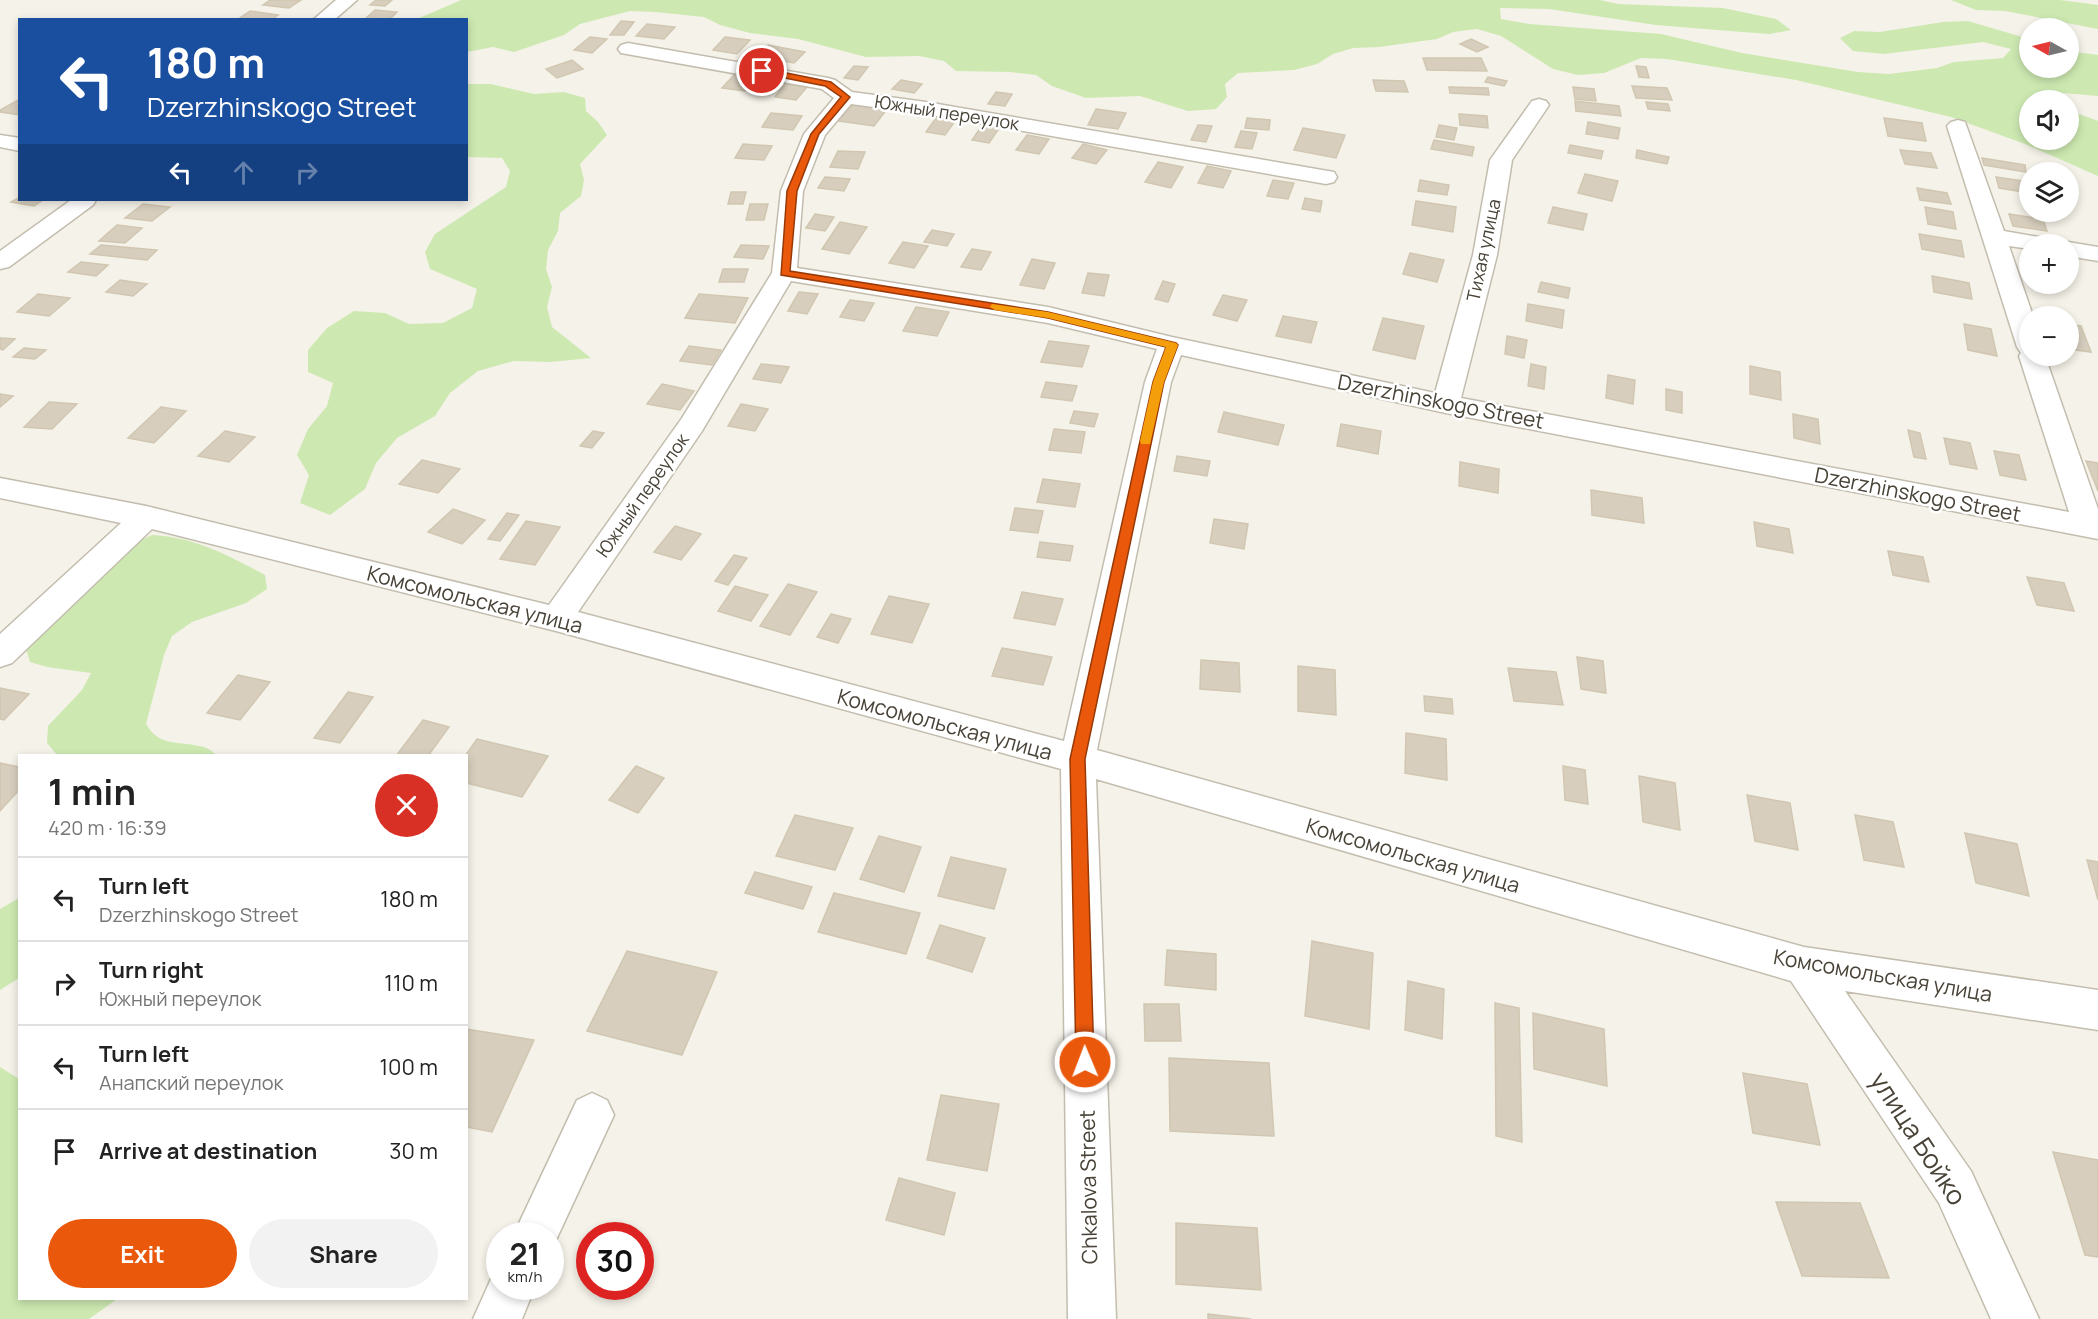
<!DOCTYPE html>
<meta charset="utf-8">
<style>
:root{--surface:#fff;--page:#f2f2f2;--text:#222;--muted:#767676;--line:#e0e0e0;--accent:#ea580c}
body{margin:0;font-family:Manrope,sans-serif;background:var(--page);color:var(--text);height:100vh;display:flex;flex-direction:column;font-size:22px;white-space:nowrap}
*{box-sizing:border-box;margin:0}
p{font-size:20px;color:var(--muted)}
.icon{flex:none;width:33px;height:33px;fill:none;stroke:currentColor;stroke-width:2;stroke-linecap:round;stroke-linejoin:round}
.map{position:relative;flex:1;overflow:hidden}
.details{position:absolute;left:18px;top:754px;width:450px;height:546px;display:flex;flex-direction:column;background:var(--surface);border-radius:0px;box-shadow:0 3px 9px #0003}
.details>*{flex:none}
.top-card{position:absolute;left:18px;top:18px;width:450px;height:183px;border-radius:0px;box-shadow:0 3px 9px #0003;background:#1a4fa0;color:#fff;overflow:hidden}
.needle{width:39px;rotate:278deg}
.buttons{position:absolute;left:2019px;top:18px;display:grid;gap:12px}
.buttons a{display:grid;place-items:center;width:60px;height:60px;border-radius:50%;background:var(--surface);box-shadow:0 3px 9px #0003;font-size:30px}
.speed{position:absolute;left:486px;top:1222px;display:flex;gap:12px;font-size:30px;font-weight:700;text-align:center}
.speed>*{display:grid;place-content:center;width:78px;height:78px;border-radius:50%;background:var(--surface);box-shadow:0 3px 9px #0003;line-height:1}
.speed small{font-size:15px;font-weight:400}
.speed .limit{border:9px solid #d22;background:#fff;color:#111}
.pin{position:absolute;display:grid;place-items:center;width:51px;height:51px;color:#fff;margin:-26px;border:3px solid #fff;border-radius:50%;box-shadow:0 2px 6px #0007}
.me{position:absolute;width:66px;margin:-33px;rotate:359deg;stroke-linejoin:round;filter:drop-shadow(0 0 4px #0008)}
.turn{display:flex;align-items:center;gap:21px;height:126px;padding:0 30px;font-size:27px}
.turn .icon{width:78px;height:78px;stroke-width:2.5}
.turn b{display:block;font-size:42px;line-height:51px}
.lanes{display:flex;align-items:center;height:57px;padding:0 30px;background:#0003;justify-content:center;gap:30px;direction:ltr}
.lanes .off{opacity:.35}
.round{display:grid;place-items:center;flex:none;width:63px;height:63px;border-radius:32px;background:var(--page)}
.summary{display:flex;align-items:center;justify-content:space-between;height:102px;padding:0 30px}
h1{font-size:36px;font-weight:700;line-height:45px}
.primary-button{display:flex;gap:12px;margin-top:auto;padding:12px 30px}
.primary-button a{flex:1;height:69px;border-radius:36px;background:var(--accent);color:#fff;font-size:24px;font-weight:700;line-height:69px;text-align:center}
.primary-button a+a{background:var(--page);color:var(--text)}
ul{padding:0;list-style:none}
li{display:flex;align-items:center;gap:18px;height:84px;padding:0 30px;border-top:2px solid var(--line)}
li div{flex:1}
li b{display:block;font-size:22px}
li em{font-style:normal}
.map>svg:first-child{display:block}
.green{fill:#cde9b1}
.building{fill:#d7cebe;stroke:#d1c7b1;stroke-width:1.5}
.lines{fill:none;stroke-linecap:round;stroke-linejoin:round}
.minor-casing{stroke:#c3bdae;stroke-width:3}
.minor{fill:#fff;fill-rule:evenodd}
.route{fill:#ea580c;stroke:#983908;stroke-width:1.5}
.slow{fill:#f59e0b}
.labels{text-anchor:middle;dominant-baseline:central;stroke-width:5;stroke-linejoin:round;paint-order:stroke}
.far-street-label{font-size:18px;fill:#484237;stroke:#fff}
.street-label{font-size:21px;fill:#484237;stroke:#fff}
.near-street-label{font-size:26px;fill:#484237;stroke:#fff}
</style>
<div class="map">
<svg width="2098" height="1319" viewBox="0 0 2098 1319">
<rect width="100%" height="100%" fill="#f5f2e9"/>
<g class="green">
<path d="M461,0H1600L1618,4L1723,8L1776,19L1791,30L1770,34L1742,32L1656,25L1549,9L1500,8L1501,19L1529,24L1661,34L1742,53L1858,72L1889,74L1937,68L1954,62L2003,58L2011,49L1983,42L1884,54L1853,51L1840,38L1854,31L1880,32L1943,22L1968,21L2029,39L2030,68H2068L2069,51L2098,55V96L2063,93L2061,100H2030V140H2068L2069,110L2098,121V176L2025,144L1951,117L1796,80L1667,59L1641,58L1604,73L1578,75L1553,69L1501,36L1477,29L1453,32L1437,39L1379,47L1353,48L1333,54L1317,64L1294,70L1238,73L1225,84L1227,97L1216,109L1188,111L1140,96L1086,98L1052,86L1036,75L1010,72L956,71L944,61L919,56L866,57L798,39L750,33L720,25L704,17L655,12L630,11L580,24L564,35L514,52L493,47L467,52L466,20L417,19Z"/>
<path d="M1951,0H2060L2098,5V29L2005,11L1976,10Z"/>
<path d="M467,84H491L534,94L564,92L585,98L586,111L598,122L607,135L580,164L584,180L581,196L560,213L558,231L548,250L546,269L552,287L547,307L552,327L591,358L550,362L514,361L478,371L450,393L435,416L397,438L376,463L365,489L330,515L300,503L309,475L297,455L308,429L327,406L333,383L308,372V350L327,328L354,311L385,313L409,324L443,323L472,308L477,289L430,269L425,252L435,234L506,187L510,171L502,158L467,157Z"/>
<path d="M152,535C194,537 228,555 265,575L267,589L246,603L192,622L172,636L164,655L146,724C148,727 151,732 155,735C171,749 203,738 217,756H58L47,743L48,726L82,690L91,673L47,667L30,662L26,649L131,545Z"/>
<path d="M19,898V978L0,990V909Z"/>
<path d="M0,1067L19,1079L20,1299H117L89,1319H0Z"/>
</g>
<g class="building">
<path d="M270,0H301L289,8L263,5Z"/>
<path d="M376,0H392L385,6L370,5Z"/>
<path d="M375,10L397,12L389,20H364Z"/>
<path d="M250,11L278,15L271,20H237Z"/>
<path d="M621,21L634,22L624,35H610Z"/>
<path d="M647,24L675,27L664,39L636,36Z"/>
<path d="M590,37L607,39L592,53L574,50Z"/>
<path d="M725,37L750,40L737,54L713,50Z"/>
<path d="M1471,39L1488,47L1477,52L1460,44Z"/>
<path d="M768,45L805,52L794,63L756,56Z"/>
<path d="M1423,58H1481L1487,71L1427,70Z"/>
<path d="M572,60L583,69L557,78L546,69Z"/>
<path d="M854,66L868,67L858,80L844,78Z"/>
<path d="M1636,66L1646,67L1649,78L1639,77Z"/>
<path d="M734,75L756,78L745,91L722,88Z"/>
<path d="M1488,77L1507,81L1504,86L1485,82Z"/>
<path d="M901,80L922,84L914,93L892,89Z"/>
<path d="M1373,80L1404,81L1408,92L1376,91Z"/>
<path d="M785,84L807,87L796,100L775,97Z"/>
<path d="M1632,86L1667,88L1672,100L1636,98Z"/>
<path d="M1449,87L1488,88L1489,95L1450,93Z"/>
<path d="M1573,87L1594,89L1596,101L1575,99Z"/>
<path d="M996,92L1012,94L1005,106L988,104Z"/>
<path d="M20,99V115L0,112V110Z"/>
<path d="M1575,101L1619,106L1621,116L1576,111Z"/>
<path d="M1646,102L1668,104L1670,111L1648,109Z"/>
<path d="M853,103L887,109L874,126L838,121Z"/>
<path d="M1096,109L1126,113L1118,129L1088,125Z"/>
<path d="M771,113L802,116L793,130L762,127Z"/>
<path d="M1459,114L1487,116L1488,128L1460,125Z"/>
<path d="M936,118L955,121L945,135L926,132Z"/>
<path d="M1247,118L1270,120L1269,130L1245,128Z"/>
<path d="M1884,118L1922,123L1926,141L1888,136Z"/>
<path d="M1588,122L1620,128L1618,139L1586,134Z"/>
<path d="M983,124L1000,127L989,143L972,140Z"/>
<path d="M1198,125L1212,126L1206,142L1191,140Z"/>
<path d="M1439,125L1457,128L1454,140L1436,137Z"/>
<path d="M1303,128L1345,135L1336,158L1294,150Z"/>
<path d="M1241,131L1257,133L1252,149L1235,147Z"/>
<path d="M1027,135L1049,139L1039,154L1016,150Z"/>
<path d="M1434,140L1474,147L1472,156L1431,149Z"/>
<path d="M743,144L772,146L764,160L735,158Z"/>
<path d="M1083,144L1107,150L1096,164L1072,158Z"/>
<path d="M1570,145L1603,151L1601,159L1568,153Z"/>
<path d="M1637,150L1669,157L1667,164L1636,158Z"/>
<path d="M1900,150L1931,153L1937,168L1905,164Z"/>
<path d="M838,151L865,152L858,169L830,167Z"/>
<path d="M1982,158L2025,165L2026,172L1984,165Z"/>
<path d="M1158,162L1183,167L1171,188L1145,182Z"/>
<path d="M1207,166L1231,171L1223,188L1198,183Z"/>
<path d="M1585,174L1618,181L1612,201L1578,193Z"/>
<path d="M825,177L850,179L844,191L818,188Z"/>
<path d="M1996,177L2030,182V193L1999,188Z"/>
<path d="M1273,180L1294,183L1288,199L1267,196Z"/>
<path d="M1420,180L1449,185L1447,195L1418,191Z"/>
<path d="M1917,188L1947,193L1951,204L1920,200Z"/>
<path d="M731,192H746L743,204H728Z"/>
<path d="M20,197V200H43L34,206L11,202Z"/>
<path d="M1305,198L1322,201L1320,212L1302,209Z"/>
<path d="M1416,201L1456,207L1453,232L1412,225Z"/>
<path d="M143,204L170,207L152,221L125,218Z"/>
<path d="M750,204H768L764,220H746Z"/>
<path d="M1553,207L1587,214L1583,230L1548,223Z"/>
<path d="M1925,207L1953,212L1956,229L1928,224Z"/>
<path d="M815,214L834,217L825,231L806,228Z"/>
<path d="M2009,214L2043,219L2047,231L2013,226Z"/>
<path d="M840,222L867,227L849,254L822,249Z"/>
<path d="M117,225L142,228L125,243L99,241Z"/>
<path d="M932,230L954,234L947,246L924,242Z"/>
<path d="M1919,234L1961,241L1964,257L1922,249Z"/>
<path d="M903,242L928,246L914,268L889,263Z"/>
<path d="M101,245L157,250L147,260L90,254Z"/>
<path d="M741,245L769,246L763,259L734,257Z"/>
<path d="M972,249L991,252L981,270L961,267Z"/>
<path d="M1410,253L1444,260L1437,282L1403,274Z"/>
<path d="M2021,255L2030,256V274H2028Z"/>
<path d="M1032,259L1055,263L1044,289L1020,285Z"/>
<path d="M81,262L108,265L96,276L68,272Z"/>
<path d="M723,269H748L744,282H719Z"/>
<path d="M1088,273L1109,275L1104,296L1082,293Z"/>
<path d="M1932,276L1969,283L1972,299L1934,292Z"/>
<path d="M120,280L147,284L133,296L106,292Z"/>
<path d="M1163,281L1175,284L1168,302L1155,299Z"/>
<path d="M1541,282L1570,288L1568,298L1538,292Z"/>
<path d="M799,292L818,294L807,314L788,311Z"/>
<path d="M38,294L70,298L49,316L17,312Z"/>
<path d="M699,294L748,298L735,323L685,318Z"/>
<path d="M1223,295L1247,300L1237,321L1213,315Z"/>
<path d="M850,300L874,303L864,321L840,317Z"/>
<path d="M1528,304L1564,310L1562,328L1526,321Z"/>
<path d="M916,307L949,312L937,336L903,331Z"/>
<path d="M1283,316L1317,322L1311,343L1276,336Z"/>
<path d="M1383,318L1424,326L1415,359L1373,350Z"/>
<path d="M1964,324L1991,329L1997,356L1968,350Z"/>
<path d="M2068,324L2081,326L2091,352L2068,349Z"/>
<path d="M1507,336L1527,340L1524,358L1505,354Z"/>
<path d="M0,338L15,339L3,350L0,349Z"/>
<path d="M1049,341L1089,346L1082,367L1041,362Z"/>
<path d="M689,346L721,350L712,365L680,361Z"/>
<path d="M24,348L46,350L35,359L13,357Z"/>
<path d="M761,364L789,367L781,383L753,379Z"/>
<path d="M1531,364L1546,367L1544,389L1528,386Z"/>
<path d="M1750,366L1780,372L1781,400L1750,394Z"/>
<path d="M1608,375L1635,380L1633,404L1606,398Z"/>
<path d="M1046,382L1077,386L1072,401L1041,397Z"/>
<path d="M662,384L694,391L680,410L647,404Z"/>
<path d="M1666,389L1682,392V413L1666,410Z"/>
<path d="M0,394L13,396L0,407Z"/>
<path d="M49,402L77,404L52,429L24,427Z"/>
<path d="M741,404L768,409L755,431L728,426Z"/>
<path d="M161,407L186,411L154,443L128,438Z"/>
<path d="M1074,411L1098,414L1094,427L1070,423Z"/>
<path d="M1224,412L1284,425L1278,445L1218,432Z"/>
<path d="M1793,414L1818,419L1820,444L1794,438Z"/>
<path d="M1341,424L1381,431L1378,454L1337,446Z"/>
<path d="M1054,429L1085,432L1081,453L1049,450Z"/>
<path d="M1908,430L1920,433L1926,459L1914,457Z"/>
<path d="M225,431L255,437L229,462L198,456Z"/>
<path d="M593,431L604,433L592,448L580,446Z"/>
<path d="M1944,438L1970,443L1977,469L1950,464Z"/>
<path d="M1994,451L2019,455L2026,480L2000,475Z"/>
<path d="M1177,456L1210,461L1207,476L1174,471Z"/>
<path d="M422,460L460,469L438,493L399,484Z"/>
<path d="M2086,461L2098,463V491Z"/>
<path d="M1460,462L1499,469L1498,493L1459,486Z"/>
<path d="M1043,479L1080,484L1075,507L1037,502Z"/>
<path d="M1591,490L1642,498L1644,523L1592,515Z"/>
<path d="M1015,508L1043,511L1038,533L1010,530Z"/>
<path d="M453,509L485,520L462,544L428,532Z"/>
<path d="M507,513L519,515L500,541L488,539Z"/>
<path d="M1214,519L1248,524L1244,549L1210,543Z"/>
<path d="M526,521L560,527L535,565L500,559Z"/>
<path d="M1754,522L1789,529L1793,553L1757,546Z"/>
<path d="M675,526L701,534L681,560L654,552Z"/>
<path d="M1040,542L1073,546L1070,561L1037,557Z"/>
<path d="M1888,551L1923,557L1929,582L1893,575Z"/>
<path d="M734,555L747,558L728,585L715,581Z"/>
<path d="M2027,577L2064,583L2074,611L2037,605Z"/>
<path d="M788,584L817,592L790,635L760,626Z"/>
<path d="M735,586L768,595L751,621L718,611Z"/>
<path d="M1022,592L1063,599L1055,625L1014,618Z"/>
<path d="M889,596L929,604L912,643L871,634Z"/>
<path d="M831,614L851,619L838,643L817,637Z"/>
<path d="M1002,648L1052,657L1043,685L992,676Z"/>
<path d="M1577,657L1603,661L1606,693L1581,689Z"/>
<path d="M1201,660L1239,663L1240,692L1200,689Z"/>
<path d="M1298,666L1335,670L1336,715L1298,711Z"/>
<path d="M1508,668L1556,672L1563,705L1514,701Z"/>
<path d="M238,675L270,682L240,720L207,713Z"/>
<path d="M0,688L29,694L4,720L0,719Z"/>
<path d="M348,692L373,697L340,743L314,738Z"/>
<path d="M1424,696L1452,699L1453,714L1425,711Z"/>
<path d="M423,720L449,727L428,756H396Z"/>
<path d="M1406,733L1446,739L1447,780L1405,773Z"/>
<path d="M477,739L548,756L522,797L466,783L465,756Z"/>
<path d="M0,763L20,767V789L0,811Z"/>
<path d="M636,766L664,778L638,813L609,800Z"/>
<path d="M1563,766L1585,770L1588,804L1565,800Z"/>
<path d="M1639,776L1675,783L1680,830L1643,822Z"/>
<path d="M1747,795L1790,803L1798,850L1755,841Z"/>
<path d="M795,815L853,828L835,870L776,856Z"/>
<path d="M1855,815L1893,822L1904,867L1864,860Z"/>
<path d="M1965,833L2017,844L2029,896L1976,883Z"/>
<path d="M879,836L921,847L904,892L860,879Z"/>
<path d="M951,857L1006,869L994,909L938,896Z"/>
<path d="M2087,860L2098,862V900Z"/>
<path d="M755,872L812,887L803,909L745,893Z"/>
<path d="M834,893L920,913L906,954L818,932Z"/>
<path d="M940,925L985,938L972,972L927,958Z"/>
<path d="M1312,941L1373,953L1369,1029L1305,1016Z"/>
<path d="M1167,950L1216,954V990L1165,985Z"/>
<path d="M627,951L717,972L682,1055L587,1031Z"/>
<path d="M1408,981L1444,989L1442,1039L1405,1030Z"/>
<path d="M1495,1003L1519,1008L1522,1142L1496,1136Z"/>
<path d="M1144,1004H1179L1181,1041H1145Z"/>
<path d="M1533,1013L1604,1029L1607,1086L1534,1069Z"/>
<path d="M466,1029L534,1040L492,1132L466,1127Z"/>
<path d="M1169,1058L1269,1063L1274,1136L1170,1131Z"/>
<path d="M1743,1073L1807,1084L1820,1145L1753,1133Z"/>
<path d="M941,1095L999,1104L987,1171L927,1160Z"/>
<path d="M2053,1152L2098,1160V1257L2085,1255Z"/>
<path d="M899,1178L955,1193L944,1235L886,1220Z"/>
<path d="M1776,1202L1860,1203L1889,1278L1802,1276Z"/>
<path d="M1176,1223L1257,1228L1261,1290L1176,1284Z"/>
<path d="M1208,1314L1251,1319H1208Z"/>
</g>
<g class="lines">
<g class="minor-casing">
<g id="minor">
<path d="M336,0H357L334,20H313Z"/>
<path d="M628,43L828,78L835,80L852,92L926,102L1334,172L1337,177L1334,182L1326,184L926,114L851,104L825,135L803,191L797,268L1048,307L1172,337L1435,393L1473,255L1490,160L1532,101L1539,99L1546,101L1549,105L1512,160L1497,255L1461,398L2069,512L2019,356L2021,353L2017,347L1947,126L1951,122L1958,120L1965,122L2004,231L2050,239L2054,244H2030V249L2009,246L2033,316H2030V356H2045L2098,509V539L1446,413L1181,355L1171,382L1097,750L1804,947L2098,990V1030L1845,991L1971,1171L2039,1319H1991L1939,1203L1791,981L1096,779L1116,1319H1068L1061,769L556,631L152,529L12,663L0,667V634L121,523L0,498V478L146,506L549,605L682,418L772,273L781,191L804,134L834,98L822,89L621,53L618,49L621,45ZM791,281L1048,323L1157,349L1145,382L1064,741L578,612L702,431Z"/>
<path d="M0,135L20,138V151L0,147Z"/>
<path d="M71,200H96L93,205L9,267L0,269V251Z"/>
<path d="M2068,242L2098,247V261L2068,256V244H2059Z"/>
<path d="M592,1093L607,1100L614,1115L550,1253V1236H513L577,1100Z"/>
<path d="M500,1269V1287H535L522,1319H473L495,1270Z"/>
</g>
</g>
<use href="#minor" class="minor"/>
</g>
<path class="route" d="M762,68L831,82L850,97L819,134L797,191L790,271L1048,312L1176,343L1178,345L1164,382L1085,759L1094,1062L1091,1069L1085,1071L1079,1069L1076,1062L1070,759L1153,382L1166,347L1048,318L781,275L787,191L811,134L841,97L825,86L759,73V69Z"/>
<path class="slow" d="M992,304L1048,312L1176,343L1178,345L1164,382L1150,444H1141L1140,441L1153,382L1166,347L1048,318L995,310L990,307Z"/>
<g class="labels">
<g class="far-street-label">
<text transform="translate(947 112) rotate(9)">Южный переулок</text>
<text transform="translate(1483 250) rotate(-78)">Тихая улица</text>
<text transform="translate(642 495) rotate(-55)">Южный переулок</text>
</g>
<g class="street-label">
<text transform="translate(1441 401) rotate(11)">Dzerzhinskogo Street</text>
<text transform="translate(1918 494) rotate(11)">Dzerzhinskogo Street</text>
<text transform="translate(475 599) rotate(14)">Комсомольская улица</text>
<text transform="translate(945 724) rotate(15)">Комсомольская улица</text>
<text transform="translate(1413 855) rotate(16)">Комсомольская улица</text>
<text transform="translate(1883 975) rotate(10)">Комсомольская улица</text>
<text transform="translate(1088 1187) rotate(-91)">Chkalova Street</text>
</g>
<g class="near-street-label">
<text transform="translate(1919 1138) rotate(57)">улица Бойко</text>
</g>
</g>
</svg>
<div class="buttons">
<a><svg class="needle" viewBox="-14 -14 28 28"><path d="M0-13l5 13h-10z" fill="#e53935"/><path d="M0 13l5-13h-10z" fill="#767676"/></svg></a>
<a><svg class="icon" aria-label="sound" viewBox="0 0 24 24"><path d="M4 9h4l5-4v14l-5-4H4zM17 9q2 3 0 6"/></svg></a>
<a><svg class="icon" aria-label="layers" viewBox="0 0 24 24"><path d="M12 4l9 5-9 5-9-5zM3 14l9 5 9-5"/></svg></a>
<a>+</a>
<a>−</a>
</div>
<div class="speed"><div>21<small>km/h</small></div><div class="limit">30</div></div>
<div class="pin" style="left:762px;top:71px;background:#d93025"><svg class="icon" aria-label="arrive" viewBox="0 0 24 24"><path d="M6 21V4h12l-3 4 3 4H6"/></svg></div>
<svg class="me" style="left:1085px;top:1062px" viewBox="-20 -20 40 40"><circle r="17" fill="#ea580c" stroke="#fff" stroke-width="3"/><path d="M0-11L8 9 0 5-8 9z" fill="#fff"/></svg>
<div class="top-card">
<div class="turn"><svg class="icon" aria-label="left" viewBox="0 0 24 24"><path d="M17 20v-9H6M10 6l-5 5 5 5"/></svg><div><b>180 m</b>Dzerzhinskogo Street</div></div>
<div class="lanes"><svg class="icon" aria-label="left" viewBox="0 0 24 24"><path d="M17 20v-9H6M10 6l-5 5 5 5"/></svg><svg class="icon off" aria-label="ahead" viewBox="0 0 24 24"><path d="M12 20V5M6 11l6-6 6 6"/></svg><svg class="icon off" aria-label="right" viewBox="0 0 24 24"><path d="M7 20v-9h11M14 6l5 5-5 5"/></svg></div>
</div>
<section class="details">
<div class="summary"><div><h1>1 min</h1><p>420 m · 16:39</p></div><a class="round" style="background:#d93025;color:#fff"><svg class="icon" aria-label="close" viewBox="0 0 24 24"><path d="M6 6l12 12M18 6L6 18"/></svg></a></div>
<ul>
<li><svg class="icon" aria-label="left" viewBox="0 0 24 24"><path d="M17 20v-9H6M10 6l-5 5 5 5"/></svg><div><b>Turn left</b><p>Dzerzhinskogo Street</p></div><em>180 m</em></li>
<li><svg class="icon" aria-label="right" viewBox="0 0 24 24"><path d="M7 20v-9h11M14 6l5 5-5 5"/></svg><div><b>Turn right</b><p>Южный переулок</p></div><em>110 m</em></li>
<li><svg class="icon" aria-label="left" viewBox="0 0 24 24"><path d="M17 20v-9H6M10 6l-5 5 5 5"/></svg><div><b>Turn left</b><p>Анапский переулок</p></div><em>100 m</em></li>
<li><svg class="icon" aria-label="arrive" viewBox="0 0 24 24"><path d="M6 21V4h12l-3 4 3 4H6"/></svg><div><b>Arrive at destination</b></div><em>30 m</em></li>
</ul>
<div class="primary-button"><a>Exit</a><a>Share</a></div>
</section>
</div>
